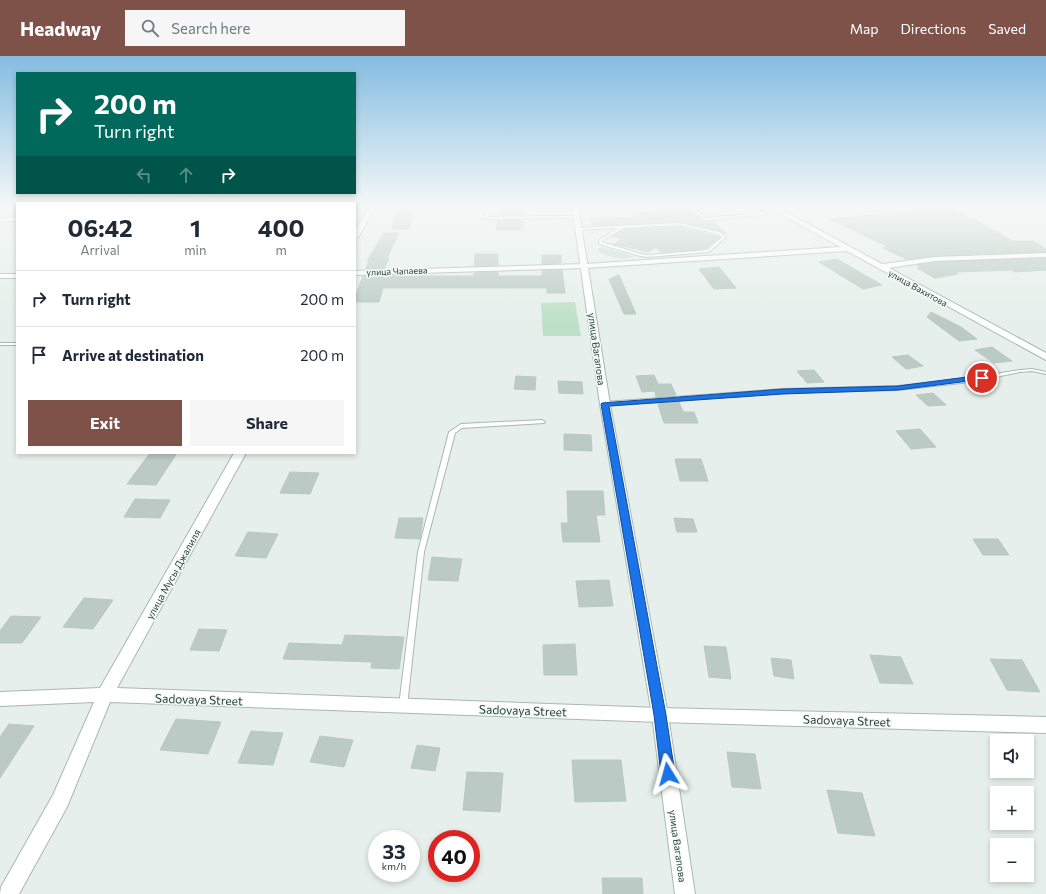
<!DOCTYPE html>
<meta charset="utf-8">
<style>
:root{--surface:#fff;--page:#f6f6f7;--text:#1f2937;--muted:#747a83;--line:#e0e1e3;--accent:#7f5249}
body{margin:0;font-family:Commissioner,sans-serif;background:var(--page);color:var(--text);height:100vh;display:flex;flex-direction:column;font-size:15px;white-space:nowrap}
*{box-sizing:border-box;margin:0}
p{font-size:13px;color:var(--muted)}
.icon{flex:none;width:22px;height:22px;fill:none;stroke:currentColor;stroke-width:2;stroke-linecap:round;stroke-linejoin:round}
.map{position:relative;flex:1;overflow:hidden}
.side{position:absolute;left:16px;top:146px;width:340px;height:252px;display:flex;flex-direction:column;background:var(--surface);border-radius:0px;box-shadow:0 2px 6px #0003}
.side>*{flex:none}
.banner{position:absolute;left:16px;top:16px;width:340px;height:122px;border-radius:0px;box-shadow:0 2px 6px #0003;background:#00695c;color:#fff;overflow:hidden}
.fabs{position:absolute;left:990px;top:678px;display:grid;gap:8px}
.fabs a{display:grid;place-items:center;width:44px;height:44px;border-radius:0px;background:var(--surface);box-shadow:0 2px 6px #0003;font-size:20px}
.speed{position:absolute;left:368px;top:774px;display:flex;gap:8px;font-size:20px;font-weight:700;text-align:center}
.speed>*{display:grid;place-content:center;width:52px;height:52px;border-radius:50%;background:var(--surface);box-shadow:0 2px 6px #0003;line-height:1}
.speed small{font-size:10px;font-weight:400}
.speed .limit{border:6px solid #d22;background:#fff;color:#111}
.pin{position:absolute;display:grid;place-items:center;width:34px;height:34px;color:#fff;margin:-17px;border:2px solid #fff;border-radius:50%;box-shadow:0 1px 4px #0007}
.me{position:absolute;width:44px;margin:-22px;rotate:352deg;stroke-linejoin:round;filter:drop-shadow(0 0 3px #0008)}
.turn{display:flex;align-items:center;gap:14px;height:84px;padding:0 12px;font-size:18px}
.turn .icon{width:52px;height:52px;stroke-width:2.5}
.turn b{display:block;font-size:28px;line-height:34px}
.lanes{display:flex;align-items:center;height:38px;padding:0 12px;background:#0003;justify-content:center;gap:20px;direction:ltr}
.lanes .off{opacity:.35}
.eta{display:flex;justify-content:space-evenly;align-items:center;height:68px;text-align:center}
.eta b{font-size:24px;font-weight:700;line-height:28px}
.action{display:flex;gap:8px;margin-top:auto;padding:8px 12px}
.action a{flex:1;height:46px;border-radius:0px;background:var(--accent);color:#fff;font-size:16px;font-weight:700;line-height:46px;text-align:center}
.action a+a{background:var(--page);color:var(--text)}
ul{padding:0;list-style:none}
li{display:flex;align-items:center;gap:12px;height:56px;padding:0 12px;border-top:1px solid var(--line)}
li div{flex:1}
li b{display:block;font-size:15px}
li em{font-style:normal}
header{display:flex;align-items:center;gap:24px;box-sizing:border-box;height:56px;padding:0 20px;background:var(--accent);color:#fff}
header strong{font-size:19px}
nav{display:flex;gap:22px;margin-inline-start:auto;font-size:14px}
.search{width:280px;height:36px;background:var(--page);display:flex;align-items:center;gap:10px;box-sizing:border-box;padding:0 14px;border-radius:0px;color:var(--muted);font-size:15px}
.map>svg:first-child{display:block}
.green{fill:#bfe0c8}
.building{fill:#bbcac4;stroke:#b8c9c2}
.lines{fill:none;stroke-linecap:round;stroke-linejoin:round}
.lane-casing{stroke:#a8b8b2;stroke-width:2}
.street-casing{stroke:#a8b8b2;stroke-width:2}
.secondary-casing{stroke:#a4bbb3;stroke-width:2}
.lane{fill:#fff;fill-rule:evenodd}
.street{fill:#fff;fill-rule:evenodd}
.secondary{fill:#fff;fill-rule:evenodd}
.route{fill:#1a73e8;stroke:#114b97}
.labels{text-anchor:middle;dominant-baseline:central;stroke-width:3;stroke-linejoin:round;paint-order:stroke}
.far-street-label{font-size:9px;fill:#24423a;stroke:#f7fbf9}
.street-label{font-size:10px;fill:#24423a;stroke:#f7fbf9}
.near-street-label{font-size:12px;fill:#24423a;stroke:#f7fbf9}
</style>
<header>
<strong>Headway</strong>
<div class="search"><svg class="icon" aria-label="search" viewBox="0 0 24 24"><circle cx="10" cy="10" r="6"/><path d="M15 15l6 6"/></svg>Search here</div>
<nav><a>Map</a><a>Directions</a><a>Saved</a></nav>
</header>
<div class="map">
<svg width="1046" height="838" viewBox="0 0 1046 838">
<rect width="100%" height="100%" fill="#e6efeb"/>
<g class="green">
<path d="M601,191L633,200C622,206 610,200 599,197L598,193Z"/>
<path d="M575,246L581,280H543L541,247Z"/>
</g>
<g class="building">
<path d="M952,152L1013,185H1033L1046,193V196L935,200L906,203L883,192L888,191L830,163Z"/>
<path d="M500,153L523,155V159H499Z"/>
<path d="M689,154L704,165H712L726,177L725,178L720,175L679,166L593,170L590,163L635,161L633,157Z"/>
<path d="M399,155H414L409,173H392L396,157Z"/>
<path d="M498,164H523V174H496Z"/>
<path d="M679,171L720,181L705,193L660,196L656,191L648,196L614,188L622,183L612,180L623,173Z"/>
<path d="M384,177H399L387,202H389L384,213H366L369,205H367Z"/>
<path d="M475,198H498V209L474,210Z"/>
<path d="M542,199H561V207L542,208Z"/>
<path d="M1046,202V214L1015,216L1012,214L955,216L958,218L935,222L917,212L921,211L917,209L935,206Z"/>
<path d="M837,203L861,217L882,229L863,233L819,206Z"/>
<path d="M719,211L736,232L714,233L699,213Z"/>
<path d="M562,214L565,237H547V232H383L379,246H355V241L363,220H474V217L498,216V220H542V215Z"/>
<path d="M619,219L636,258H624L609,223Z"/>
<path d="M931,256L961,271L977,283L959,285L927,261Z"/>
<path d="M992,291L1012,305L994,307L975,294Z"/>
<path d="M908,299L923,310L906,313L892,301Z"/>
<path d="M814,314L824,326L807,327L797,315Z"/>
<path d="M654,319L658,328H671L676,339L656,341L655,335L642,336L636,320Z"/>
<path d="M516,320L536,321L535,334L514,333Z"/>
<path d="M558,325L582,326L583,338L559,337Z"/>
<path d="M933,337L946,349L928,350L916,339Z"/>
<path d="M679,346L683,356H694L698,367H664L658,348Z"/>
<path d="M920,373L936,391L911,393L896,375Z"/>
<path d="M564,378L591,379L592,395L564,394Z"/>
<path d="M150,397H177L156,429L127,428Z"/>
<path d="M675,403H701L708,425H680Z"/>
<path d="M290,416L319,417L310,438L280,437Z"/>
<path d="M567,435H603L605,459H596L600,486H563L561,467H568Z"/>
<path d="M135,443L170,444L160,462L124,461Z"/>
<path d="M399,462H423L420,483L395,482Z"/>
<path d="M674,462L693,463L697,476H677Z"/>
<path d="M248,476L278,478L266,502L235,500Z"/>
<path d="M973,483H998L1009,499H983Z"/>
<path d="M432,501L462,503L458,525L428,524Z"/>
<path d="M609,524L613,550L579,551L576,525Z"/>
<path d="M84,542L113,544L93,573L63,571Z"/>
<path d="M11,560L41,561L22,587H0V575Z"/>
<path d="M199,573L227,574L219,595L190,594Z"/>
<path d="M345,579L404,581L399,613L371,612L372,606L283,603L289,587L342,589Z"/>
<path d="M575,588L577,619H544L543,589Z"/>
<path d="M704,590L726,591L731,623L709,621Z"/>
<path d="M870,599L901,601L913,628L880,627Z"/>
<path d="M771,602L791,604L794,623L774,620Z"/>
<path d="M990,603L1022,604L1040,636L1007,634Z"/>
<path d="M176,663L221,666L208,698L160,694Z"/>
<path d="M9,668L34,670L0,722V681Z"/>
<path d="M251,675L283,677L273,709L238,707Z"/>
<path d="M320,680L353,684L344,711L310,706Z"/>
<path d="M417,689L440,692L435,715L411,712Z"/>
<path d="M727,696L755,698L761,733L732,731Z"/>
<path d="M572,704H621L626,745L575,746Z"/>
<path d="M467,716L503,717L500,756L463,754Z"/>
<path d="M827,734L862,737L875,780L838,777Z"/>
<path d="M602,822H642L643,838H603Z"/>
</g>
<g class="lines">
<g class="lane-casing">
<g id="lane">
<path d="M487,150H491L489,161L576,160L578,161L576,162L487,163L485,162Z"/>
<path d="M687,150H691L706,162L761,157L750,150L756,151L772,150L758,153L765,157V159H764L705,164Z"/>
<path d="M679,167L720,176L726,181L709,196L648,201L640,200L599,188V184L618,172L577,174L575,173L577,172ZM679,169L718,178L722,181L707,194L648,199L641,198L602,186V185L623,172Z"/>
<rect x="0" y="287" width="17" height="2"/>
<path d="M1032,313L1046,316V318L1032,315L1020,316L970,326L898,334L783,337L605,350L602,348L605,346L783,333L898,330L970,322L1020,314Z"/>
<path d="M542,364L545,366L544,367L462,372L455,377L424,496L407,650L406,653L403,654L400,653L399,650L418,496L449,376L461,368Z"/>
</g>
</g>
<g class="street-casing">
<g id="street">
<path d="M370,150H376L359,180L355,182V174Z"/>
<path d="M767,150H775L882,208L935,201L1046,197V201L935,205L889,212L1046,297V304L847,195L585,212L355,219V215L585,208L840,191Z"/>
<path d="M17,161V165L0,166V162Z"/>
<rect x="0" y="218" width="17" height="4"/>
<path d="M234,397H246L117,632L660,652L1046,661V677L660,666L110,646L67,751L19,838H0L1,831L53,739L94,646L0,650V636L100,632Z"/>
</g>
</g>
<g class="secondary-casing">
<path id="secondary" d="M572,150H578L610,348L668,659L695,838H675L652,659L600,348Z"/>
</g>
<use href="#lane" class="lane"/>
<use href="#street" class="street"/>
<use href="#secondary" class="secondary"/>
</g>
<linearGradient id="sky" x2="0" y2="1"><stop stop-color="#84bce0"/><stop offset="0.56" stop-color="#f4f8f6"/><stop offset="1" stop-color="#f4f8f6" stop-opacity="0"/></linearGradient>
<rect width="1046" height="267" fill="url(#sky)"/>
<path class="route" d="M982,319L985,320V323L898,334L783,338L609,350L666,659L675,718L673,723L668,725L663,723L661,718L654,659L601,348L602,347L783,333L898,330Z"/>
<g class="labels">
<g class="far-street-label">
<text transform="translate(397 215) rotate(-2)">улица Чапаева</text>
<text transform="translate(918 232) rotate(29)">улица Вахитова</text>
</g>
<g class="street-label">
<text transform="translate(597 293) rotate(82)">улица Вагапова</text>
<text transform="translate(173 518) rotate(-61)">улица Мусы Джалиля</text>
<text transform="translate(678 790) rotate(82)">улица Вагапова</text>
</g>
<g class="near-street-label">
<text transform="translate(199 643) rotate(2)">Sadovaya Street</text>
<text transform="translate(523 654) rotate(2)">Sadovaya Street</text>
<text transform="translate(847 664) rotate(2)">Sadovaya Street</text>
</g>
</g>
</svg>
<div class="fabs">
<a><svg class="icon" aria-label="sound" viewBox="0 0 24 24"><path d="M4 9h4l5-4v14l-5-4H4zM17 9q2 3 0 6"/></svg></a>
<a>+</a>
<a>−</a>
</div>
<div class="speed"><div>33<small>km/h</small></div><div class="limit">40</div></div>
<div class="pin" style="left:982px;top:322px;background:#d93025"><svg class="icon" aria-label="arrive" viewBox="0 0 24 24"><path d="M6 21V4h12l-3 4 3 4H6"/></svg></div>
<svg class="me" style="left:668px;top:718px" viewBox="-20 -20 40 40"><path d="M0-17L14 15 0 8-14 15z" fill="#1a73e8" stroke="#fff" stroke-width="4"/></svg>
<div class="banner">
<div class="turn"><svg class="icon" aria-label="right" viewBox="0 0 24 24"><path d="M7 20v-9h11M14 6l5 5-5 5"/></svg><div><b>200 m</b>Turn right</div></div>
<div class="lanes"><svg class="icon off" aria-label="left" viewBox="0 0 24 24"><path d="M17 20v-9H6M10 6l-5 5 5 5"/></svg><svg class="icon off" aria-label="ahead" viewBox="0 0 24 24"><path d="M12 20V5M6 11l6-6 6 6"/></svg><svg class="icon" aria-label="right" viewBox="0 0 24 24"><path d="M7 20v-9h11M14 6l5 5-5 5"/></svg></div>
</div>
<section class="side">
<div class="eta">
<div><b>06:42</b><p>Arrival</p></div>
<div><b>1</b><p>min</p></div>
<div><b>400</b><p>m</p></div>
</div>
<ul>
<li><svg class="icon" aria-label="right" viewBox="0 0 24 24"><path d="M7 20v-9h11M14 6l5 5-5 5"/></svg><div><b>Turn right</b></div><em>200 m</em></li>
<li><svg class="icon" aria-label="arrive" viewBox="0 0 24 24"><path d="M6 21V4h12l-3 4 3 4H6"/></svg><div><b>Arrive at destination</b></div><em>200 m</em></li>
</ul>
<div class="action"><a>Exit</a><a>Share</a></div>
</section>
</div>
